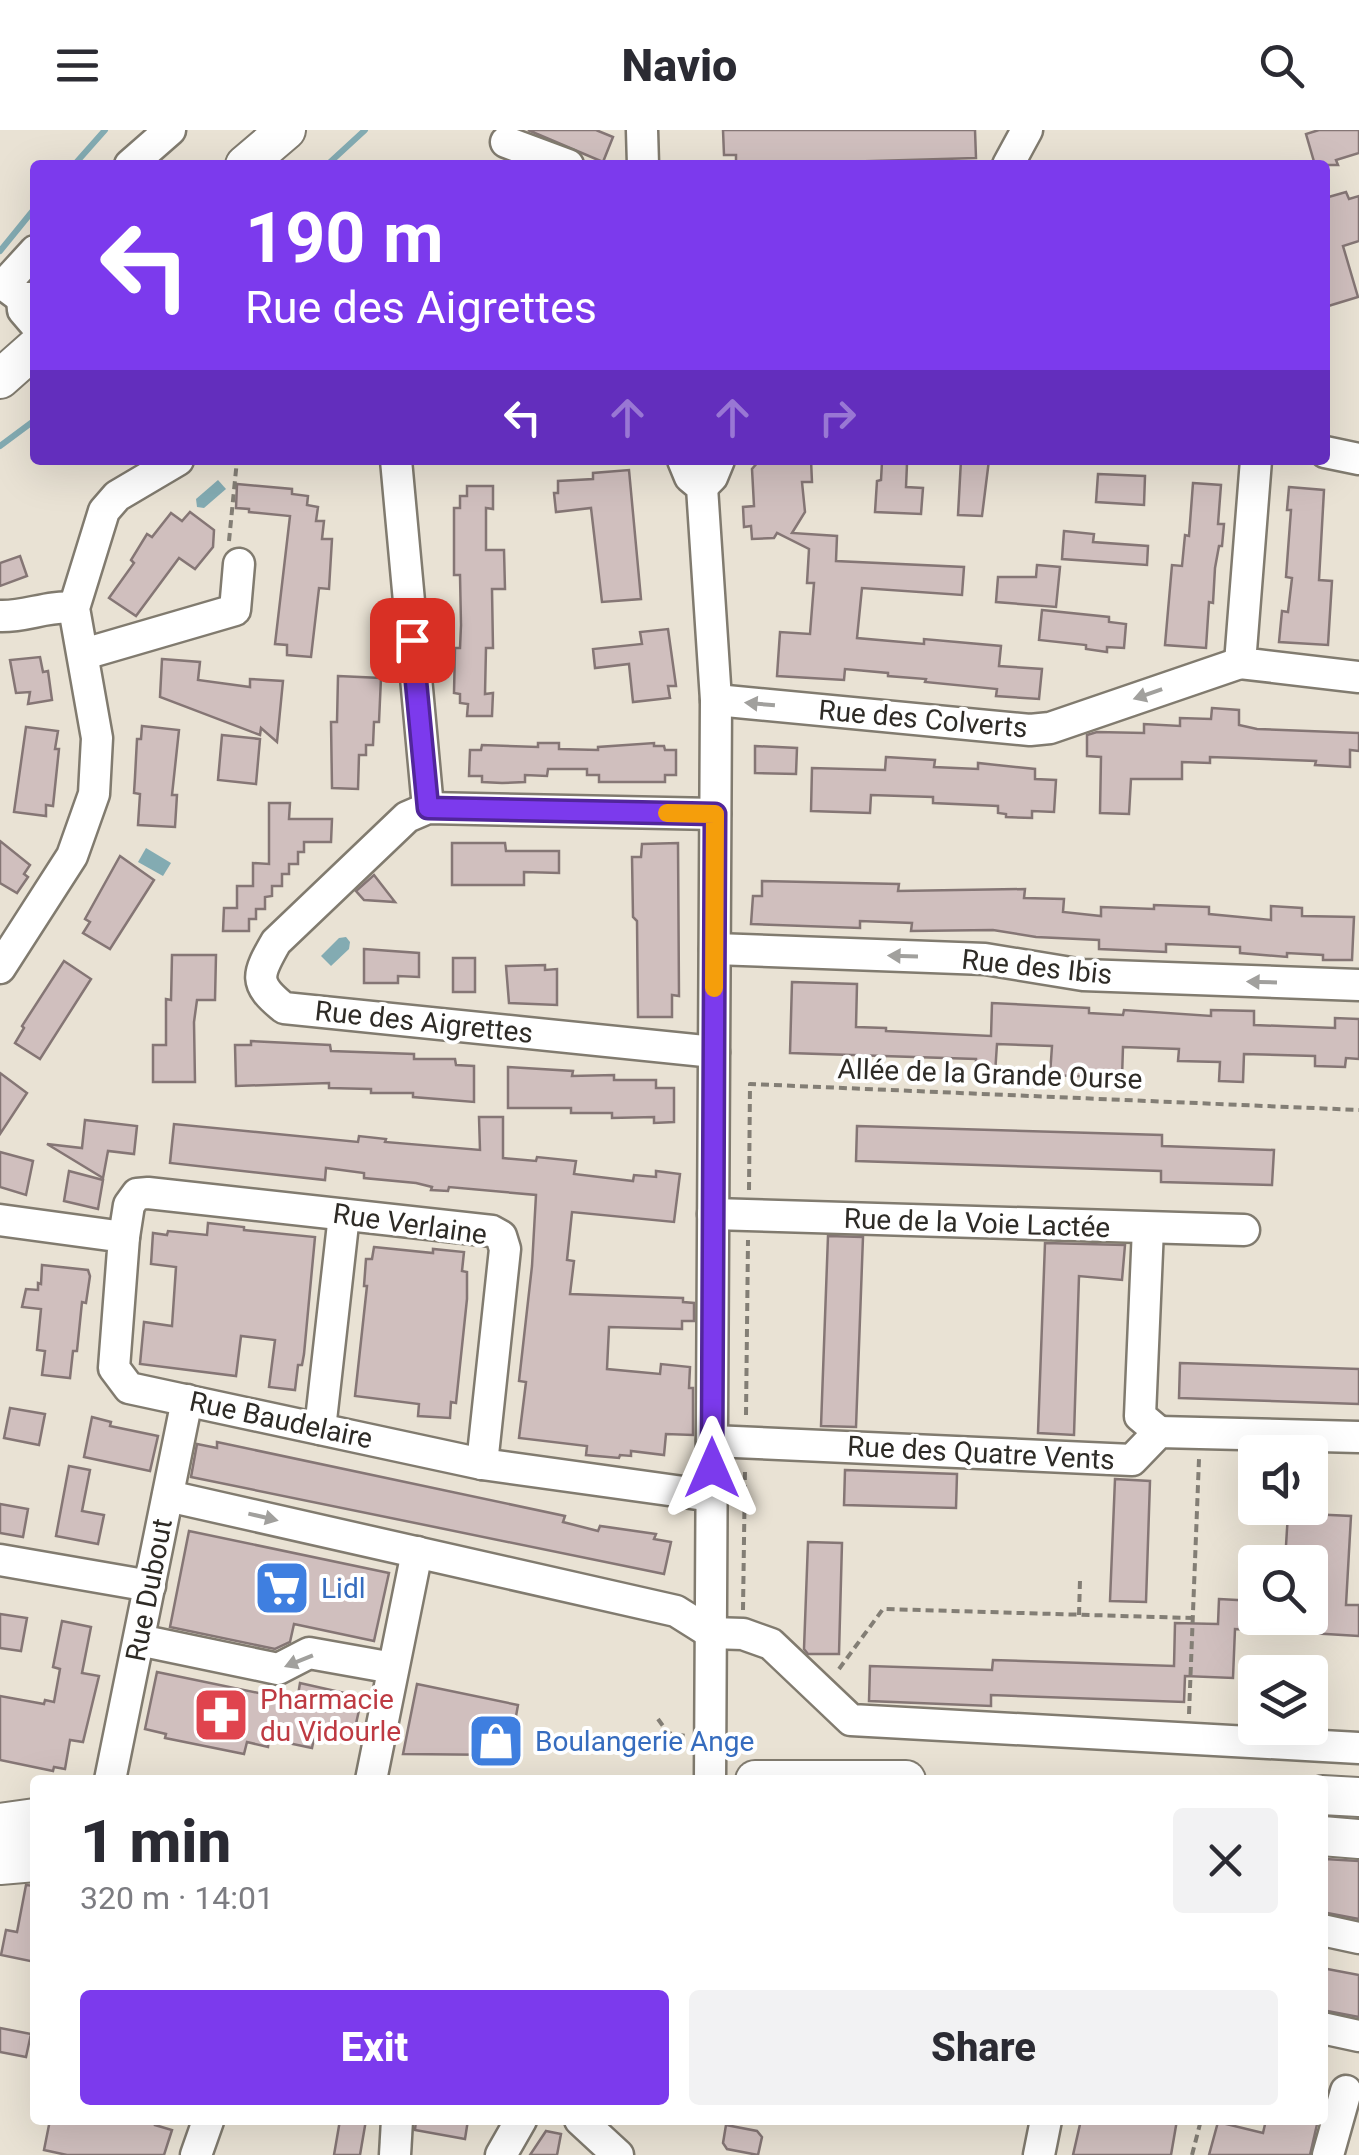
<!DOCTYPE html>
<meta charset="utf-8">
<style>
:root{--surface:#fff;--page:#f2f2f3;--text:#2b2b33;--muted:#7c7c81;--accent:#7c3aed}
body{margin:0;font-family:Roboto,sans-serif;background:var(--page);color:var(--text);height:100vh;display:flex;flex-direction:column;font-size:38px;white-space:nowrap}
*{box-sizing:border-box;margin:0}
p{font-size:32px;color:var(--muted)}
.icon{flex:none;width:55px;height:55px;fill:none;stroke:currentColor;stroke-width:2;stroke-linecap:round;stroke-linejoin:round}
.map{position:relative;flex:1;overflow:hidden}
.panel{position:absolute;left:30px;top:1645px;width:1298px;height:350px;display:flex;flex-direction:column;background:var(--surface);border-radius:10px;box-shadow:0 10px 40px #0002}
.panel>*{flex:none}
.guide{position:absolute;left:30px;top:30px;width:1300px;height:305px;border-radius:10px;box-shadow:0 10px 40px #0002;background:#7c3aed;color:#fff;overflow:hidden}
.buttons{position:absolute;left:1238px;top:1305px;display:grid;gap:20px}
.buttons a{display:grid;place-items:center;width:90px;height:90px;border-radius:10px;background:var(--surface);box-shadow:0 10px 40px #0002;font-size:50px}
.pin{position:absolute;display:grid;place-items:center;width:85px;height:85px;color:#fff;margin:-42px;border-radius:20px;box-shadow:0 5px 15px #0006}
.me{position:absolute;width:110px;margin:-55px;rotate:0deg;stroke-linejoin:round;filter:drop-shadow(0 0 8px #0008)}
.turn{display:flex;align-items:center;gap:35px;height:210px;padding:0 50px;font-size:45px}
.turn .icon{width:130px;height:130px;stroke-width:2.5}
.turn b{display:block;font-size:70px;line-height:85px}
.lanes{display:flex;align-items:center;height:95px;padding:0 50px;background:#0003;justify-content:center;gap:50px;direction:ltr}
.lanes .off{opacity:.35}
.round{display:grid;place-items:center;flex:none;width:105px;height:105px;border-radius:10px;background:var(--page)}
.head{display:flex;align-items:center;justify-content:space-between;height:170px;padding:0 50px}
h1{font-size:60px;font-weight:800;line-height:75px}
.primary-button{display:flex;gap:20px;margin-top:auto;padding:20px 50px}
.primary-button a{flex:1;height:115px;border-radius:10px;background:var(--accent);color:#fff;font-size:40px;font-weight:800;line-height:115px;text-align:center}
.primary-button a+a{background:var(--page);color:var(--text)}
header{display:flex;justify-content:space-between;align-items:center;height:130px;padding:0 50px;background:var(--surface);font-size:45px;font-weight:800}
.map>svg:first-child{display:block}
.water{fill:#83abb2}
.lines{fill:none;stroke-linecap:round;stroke-linejoin:round}
.stream{stroke:#83abb2;stroke-width:6}
.building{fill:#d0bfbe;stroke:#857675;stroke-width:2.5}
.minor-casing{stroke:#817b6f;stroke-width:35}
.major-casing{stroke:#817b6f;stroke-width:42}
.path{stroke:#837e75;stroke-width:4;stroke-dasharray:8 5;stroke-linecap:butt}
.minor{stroke:#fff;stroke-width:30}
.major{stroke:#fff;stroke-width:38}
.oneway{fill:#a1a09d}
.route-casing{stroke:#51269a;stroke-width:25}
.route{stroke:#7c3aed;stroke-width:18}
.slow{stroke:#f59e0b;stroke-width:18}
.labels{text-anchor:middle;dominant-baseline:central;stroke-width:8;stroke-linejoin:round;paint-order:stroke}
.street-label{font-size:28px;fill:#2e2b26;stroke:#fff}
.shop-label{font-size:28px;fill:#366cbe;stroke:#fff;text-anchor:start}
.health-label{font-size:28px;fill:#be3a42;stroke:#fff;text-anchor:start}
</style>
<header><svg class="icon" aria-label="menu" viewBox="0 0 24 24"><path d="M4 6h16M4 12h16M4 18h16"/></svg>Navio<svg class="icon" aria-label="search" viewBox="0 0 24 24"><circle cx="10" cy="10" r="6"/><path d="M15 15l6 6"/></svg></header>
<div class="map">
<svg width="1359" height="2025" viewBox="0 0 1359 2025">
<rect width="100%" height="100%" fill="#e9e2d4"/>
<g class="water">
<path d="M218,350L226,359L204,378L197,377L196,369Z"/>
<path d="M146,718L171,733L163,746L138,732Z"/>
<path d="M346,807L350,812L349,819L331,836L321,826L339,808Z"/>
</g>
<g class="lines">
<g class="stream">
<path d="M74,35L105,0"/>
<path d="M327,35L365,0"/>
<path d="M0,121L35,78"/>
<path d="M0,316L35,290"/>
</g>
</g>
<g class="building">
<path d="M528,0H596L613,7L603,32Z"/>
<path d="M723,0H975L976,28L736,35V25H724Z"/>
<path d="M1319,0H1359V23L1336,30L1338,35H1315L1306,4Z"/>
<path d="M1346,62L1349,69L1359,66V111L1343,116L1358,167L1325,177V68Z"/>
<path d="M811,330L812,352H802L805,382L792,403L837,406L836,431L964,437L962,465L862,458L857,508L924,514V509L1001,516L999,536L1042,539L1039,569L996,566L997,559L925,552L926,549L888,546V543L845,539L844,550L777,546L780,502L810,504L814,453H807L809,419L777,403L774,408L752,409L751,396L744,397L743,377L754,376L752,339L759,331Z"/>
<path d="M961,330H989L982,386L958,385Z"/>
<path d="M882,332L907,334L906,357L923,358L921,384L875,382L877,351L881,350Z"/>
<path d="M629,340L641,469L602,472L591,378L556,382L554,363H558V351L593,349V343Z"/>
<path d="M1098,344L1145,346L1144,375L1096,372Z"/>
<path d="M1193,353L1221,355L1218,394H1224L1222,416H1219L1215,438L1213,473L1209,472L1206,518L1165,515L1172,435L1182,436L1185,405L1189,406Z"/>
<path d="M237,354L292,359V364L308,366L307,375L318,377L316,391H324L322,409H332L329,459L319,458L311,527L287,525V515L275,514L290,386L249,382V379L236,378Z"/>
<path d="M467,356H493V379L486,378V420H504L505,459H492L493,518H486L485,564L493,563L492,586H467L468,574L460,573V564L454,563L455,518H460L461,495L460,445H454V378H460V366H467Z"/>
<path d="M1289,357L1324,360L1319,450L1332,451L1328,515L1279,512L1282,481L1288,482L1292,448L1286,447L1291,380H1287Z"/>
<path d="M190,382L214,400L213,417L195,439L179,428L136,486L109,468L134,433L131,430L147,404L152,407L171,383L182,391Z"/>
<path d="M1064,401L1094,404L1093,412L1148,416L1147,435L1062,429Z"/>
<path d="M20,426L27,446L0,456V433Z"/>
<path d="M1037,435L1060,437L1056,477L996,472L998,447H1036Z"/>
<path d="M1042,480L1109,487V492L1126,494L1124,518L1107,517V522L1086,519V515L1039,510Z"/>
<path d="M668,499L676,556H668L670,568L633,572L629,534L595,538L593,519L642,514L640,502Z"/>
<path d="M40,527L43,542L48,541L52,570L28,574L30,562L16,563L10,530Z"/>
<path d="M162,529L200,532L198,550L250,557V549L283,551L277,612L261,598L260,605L160,567Z"/>
<path d="M338,546L381,548L379,592H374L373,615H366V625H359L358,659L332,658L331,592H337Z"/>
<path d="M1212,578L1239,580V595L1257,599L1359,603V621L1350,620V637L1315,635L1316,631L1240,628L1210,627V633L1182,632V649H1131L1129,684L1100,683L1101,627L1087,626V605L1097,602L1144,603V594L1180,596V588L1211,589Z"/>
<path d="M142,596L179,600L172,665H177L175,697L138,695L140,664L134,663L135,647L137,609H141Z"/>
<path d="M26,597L58,601L55,619H59L53,676L46,675V686L14,682Z"/>
<path d="M222,605L260,609L256,654L218,650Z"/>
<path d="M538,613H559V619L598,620V617L654,613V616H664L665,620H676V645H665V652H599V645H587V639H548L547,646L525,645V652L502,653L482,652V646H469L470,620H481L482,615L538,617Z"/>
<path d="M755,616L797,618L796,644L755,643Z"/>
<path d="M886,627L935,630L934,637L978,639V633L1035,639V649L1056,650L1054,682L1032,681V688L1006,687V684L998,683V676L933,673V667L871,665L870,683L811,681L812,638L885,640Z"/>
<path d="M269,673H290L289,689H332L331,712H304V722H298V734H289V744H282V756H272V766L265,767V779H256V789H249V801H223L224,778H237V756H253V733L269,734Z"/>
<path d="M0,711L30,735L24,744L28,747L17,763L0,753Z"/>
<path d="M452,713H505L506,721H559V743L524,742V755H452Z"/>
<path d="M678,713L679,866L672,865V887H638L637,791L633,787L632,727H641L642,714Z"/>
<path d="M120,726L154,750L110,819L83,803L90,792L85,789Z"/>
<path d="M374,745L395,772L364,770L356,761Z"/>
<path d="M762,751L899,754L898,761L1025,759L1024,768L1064,769L1063,782L1101,786V777L1154,779V775L1209,777V784L1271,790V776L1302,778V786L1354,787L1352,830H1323V825L1287,823V827L1240,823V817L1166,814V822L1099,819V810L1036,807L993,800L911,801L912,793L860,791V798L751,794L753,766H762Z"/>
<path d="M364,819L419,823V847L398,846V853H364Z"/>
<path d="M172,825H216L215,870H197L194,892L195,952H153V915H166V869L171,870Z"/>
<rect x="453" y="828" width="22" height="34"/>
<path d="M64,831L91,849L40,929L15,913L24,898L22,896Z"/>
<path d="M545,835V840L557,839V875L509,873L506,836Z"/>
<path d="M792,852L857,854L856,897L886,898V901L991,906L992,873L1089,878V883L1123,885L1124,880L1211,886V880L1254,881V895L1335,898V888L1359,889V929L1346,928L1345,937L1315,936V926L1244,924L1243,952L1219,951L1220,932L1178,931L1179,919L1123,917L1122,948L1050,945L1052,916L997,914L995,944L976,943V929L790,923Z"/>
<path d="M251,911L330,915L331,921L414,924V929H455L456,935L474,936V972L413,967V963H371V959L329,958V953L236,956L235,915H251Z"/>
<path d="M508,937L573,941L572,946L614,945V950H656V958H674V992L654,993V987L612,988V983H571V978H508Z"/>
<path d="M0,943L27,963L0,1004Z"/>
<path d="M479,987H503V1028L536,1031L537,1027L576,1031L574,1044L633,1051L634,1045L656,1047V1041L680,1044L674,1092L572,1082L567,1130L574,1131L570,1164L683,1168V1172L694,1173V1191H682V1199L609,1197L607,1239L660,1244L661,1234L690,1237L689,1258H693V1305L666,1304L664,1325L631,1321V1326L620,1325L619,1328L586,1325L587,1316L519,1308L526,1252L519,1251L532,1136L536,1065L449,1057L448,1061L431,1060L432,1057L416,1053L364,1048V1043L326,1038L325,1050L170,1033L174,994L358,1012L359,1006L386,1009L385,1012L480,1020Z"/>
<path d="M85,990L137,996L134,1024L108,1021L103,1048L47,1014L82,1018Z"/>
<path d="M857,996L1162,1005V1016L1274,1020L1272,1055L1161,1052V1041L856,1031Z"/>
<path d="M0,1022L33,1031L26,1065L0,1057Z"/>
<path d="M69,1041L103,1050L98,1079L64,1071Z"/>
<path d="M208,1093L244,1097V1100L315,1107L304,1224L302,1235H298L295,1260L269,1257L275,1210L241,1206L236,1246L140,1234L144,1192L172,1196L176,1137L151,1134L153,1103L167,1105L168,1101L207,1105Z"/>
<path d="M828,1106L863,1107L856,1297L821,1296Z"/>
<path d="M1045,1113L1125,1115L1122,1150L1079,1146L1074,1305L1038,1303Z"/>
<path d="M374,1117L433,1123V1119L464,1122L462,1141L467,1142V1169L456,1273L451,1272L450,1288L418,1286L419,1274L355,1266L367,1156H364L366,1129H372Z"/>
<path d="M42,1135L88,1140L90,1146L86,1173L82,1172L77,1221H73L70,1248L42,1245L45,1221L37,1220L41,1179L22,1177L26,1159L38,1160V1153L41,1154Z"/>
<path d="M1180,1233L1359,1239V1274L1179,1268Z"/>
<path d="M10,1278L45,1284L39,1315L4,1308Z"/>
<path d="M92,1287L111,1292L110,1296L158,1306L150,1341L84,1327Z"/>
<path d="M217,1312L565,1386L563,1392L598,1401L600,1396L656,1404L654,1409L671,1412L664,1444L191,1347L197,1314L217,1318Z"/>
<path d="M69,1336L90,1340L82,1381L104,1385L98,1414L56,1406Z"/>
<path d="M845,1340L957,1344L956,1378L844,1375Z"/>
<path d="M1115,1349L1150,1351L1146,1472L1110,1471Z"/>
<path d="M0,1374L28,1379L23,1407L0,1403Z"/>
<path d="M1288,1383L1351,1386L1346,1475H1359V1506L1310,1503V1432H1285Z"/>
<path d="M189,1401L389,1443L374,1511L294,1494L290,1512L275,1519L170,1497Z"/>
<path d="M808,1412L842,1413L839,1524H808L804,1519Z"/>
<path d="M1219,1469L1255,1471V1500L1235,1499L1233,1548L1185,1546L1184,1572L991,1565V1576L869,1571L870,1536L992,1540L993,1530L1174,1536L1175,1493L1218,1494Z"/>
<path d="M0,1484L27,1488L21,1521L0,1518Z"/>
<path d="M62,1491L91,1497L82,1543L99,1546L83,1612L70,1610L65,1639L54,1637L53,1641L0,1630V1566L44,1574L45,1570L54,1572L60,1539L53,1537Z"/>
<path d="M157,1542L297,1571L300,1553L362,1567L353,1607L316,1599L312,1618L269,1609L268,1617L247,1612L244,1624L165,1608L166,1604L145,1599Z"/>
<path d="M417,1554L518,1575L509,1625L403,1624Z"/>
<path d="M1325,1729L1359,1731V1789L1322,1782Z"/>
<path d="M26,1755L35,1756V1832L1,1825L6,1800L17,1802Z"/>
<path d="M1322,1838L1359,1845V1887L1322,1880Z"/>
<path d="M0,1898L31,1904L26,1927L0,1922Z"/>
<path d="M50,1990H156L155,1995L172,2000L164,2025H67L44,2020Z"/>
<path d="M340,1990H366L360,2025H334Z"/>
<path d="M416,1990H468L465,2009L415,2000Z"/>
<path d="M1081,1990H1177L1171,2025H1073Z"/>
<path d="M1266,1990H1318L1310,2025H1209L1218,1992L1263,2003Z"/>
<path d="M726,1995L757,2001L762,2007L758,2025L727,2019L723,2013Z"/>
<path d="M546,2001L561,2004L557,2025H530Z"/>
</g>
<g class="lines">
<g class="minor-casing">
<g id="minor">
<path d="M642,0L643,35"/>
<path d="M506,12L568,35"/>
<path d="M130,35L170,0"/>
<path d="M1008,35L1027,0"/>
<path d="M0,152L22,168H35"/>
<path d="M4,155L35,121"/>
<path d="M22,168L23,180L35,194"/>
<path d="M1325,322L1359,329"/>
<path d="M396,330L428,678"/>
<path d="M683,330L690,347L702,357L716,570L710,1650"/>
<path d="M1256,330L1240,533L1359,547"/>
<path d="M702,357L712,347L719,330"/>
<path d="M0,486C26,487 48,475 74,478"/>
<path d="M84,524L235,480L239,434"/>
<path d="M716,570L1030,600L1050,598L1240,533"/>
<path d="M715,819L985,829L1083,845L1359,855"/>
<path d="M0,838L72,726L94,664L97,608L74,478L104,381L117,366L178,330"/>
<path d="M714,922L284,878C253,853 257,845 276,812L407,687L428,678L715,684"/>
<path d="M713,1084L1244,1100"/>
<path d="M0,1090L124,1107L114,1238L129,1258L482,1334L712,1366"/>
<path d="M1148,1098L1140,1286L1159,1302"/>
<path d="M124,1107L129,1075L137,1064L148,1063L492,1101L501,1106L505,1119L482,1334"/>
<path d="M320,1299L344,1085"/>
<path d="M712,1311L1132,1330L1159,1302L1359,1307"/>
<path d="M168,1366L676,1481L711,1503L743,1504L771,1514L851,1590L1359,1618"/>
<path d="M0,1430L150,1456"/>
<path d="M139,1510L278,1539L309,1523L393,1538"/>
<path d="M110,1650L187,1270"/>
<path d="M371,1650L417,1422"/>
<path d="M0,1716L35,1712"/>
<path d="M1322,1800L1359,1808"/>
<path d="M1322,1898L1359,1906"/>
<path d="M580,1990L618,2025"/>
<path d="M196,2025L208,1991"/>
<path d="M395,2025L397,1990"/>
<path d="M501,2025L521,1990"/>
<path d="M1039,2025L1046,1990"/>
<path d="M1328,2025L1346,1961"/>
</g>
</g>
<g class="major-casing">
<g id="major">
<path d="M245,35L286,0"/>
<path d="M0,249L35,218"/>
<path d="M755,1650H906"/>
<path d="M1322,1665L1359,1667"/>
<path d="M0,1693L35,1688"/>
<path d="M1322,1706L1359,1709"/>
<path d="M0,1735L35,1732"/>
</g>
</g>
<g class="path">
<path d="M229,411L237,330"/>
<path d="M749,1060L750,954L1359,980"/>
<path d="M746,1285L748,1110"/>
<path d="M743,1480L745,1340"/>
<path d="M1079,1485L1080,1450"/>
<path d="M839,1539L883,1479L1193,1488"/>
<path d="M1189,1584L1199,1329"/>
<path d="M658,1589L668,1603L686,1606"/>
<path d="M1192,2025L1201,1990"/>
</g>
<use href="#minor" class="minor"/>
<use href="#major" class="major"/>
</g>
<defs><path id="oneway-solid" d="M-6-.8H1V-3.2L6.5 0L1 3.2V.8H-6Z" transform="scale(2.5)"/></defs>
<g class="oneway">
<use href="#oneway-solid" transform="translate(1148 564) rotate(161)"/>
<use href="#oneway-solid" transform="translate(760 574) rotate(-175)"/>
<use href="#oneway-solid" transform="translate(903 826) rotate(-178)"/>
<use href="#oneway-solid" transform="translate(1262 852) rotate(-178)"/>
<use href="#oneway-solid" transform="translate(263 1387) rotate(13)"/>
<use href="#oneway-solid" transform="translate(299 1531) rotate(158)"/>
</g>
<g class="lines">
<g class="route-casing">
<path id="route" d="M412,510L428,678L715,684L712,1338"/>
</g>
<use href="#route" class="route"/>
<path class="slow" d="M667,683L715,684L714,858"/>
</g>
<defs>
<g id="supermarket-square" transform="scale(2.875)"><rect x="-9" y="-9" width="18" height="18" rx="4" fill="#3f7fe0" stroke="#fff"/><path d="M-6-5.5h2.5l.6 2H6L4.5 2H-2.5L-4.4-4H-6ZM-1.5 3.2a1.3 1.3 0 1 0 .1 0ZM3 3.2a1.3 1.3 0 1 0 .1 0Z" fill="#fff"/></g>
<g id="pharmacy-square" transform="scale(2.875)"><rect x="-9" y="-9" width="18" height="18" rx="4" fill="#e0444e" stroke="#fff"/><path d="M-2-6h4v4h4v4h-4v4h-4v-4h-4v-4h4Z" fill="#fff"/></g>
<g id="shop-square" transform="scale(2.875)"><rect x="-9" y="-9" width="18" height="18" rx="4" fill="#3f7fe0" stroke="#fff"/><path d="M-5-2.5h2.3a2.7 3.5 0 0 1 5.4 0H5L5.5 6h-11ZM-1.5-2.5h3a1.5 2.3 0 0 0-3 0Z" fill="#fff"/></g>
</defs>
<g fill-rule="evenodd">
<use href="#supermarket-square" x="282" y="1458"/>
<use href="#pharmacy-square" x="221" y="1585"/>
<use href="#shop-square" x="496" y="1611"/>
</g>
<g class="labels">
<g class="street-label">
<text transform="translate(923 589) rotate(5)">Rue des Colverts</text>
<text transform="translate(1037 837) rotate(6)">Rue des Ibis</text>
<text transform="translate(424 892) rotate(6)">Rue des Aigrettes</text>
<text transform="translate(990 944) rotate(2)">Allée de la Grande Ourse</text>
<text transform="translate(977 1093) rotate(2)">Rue de la Voie Lactée</text>
<text transform="translate(410 1094) rotate(8)">Rue Verlaine</text>
<text transform="translate(281 1290) rotate(12)">Rue Baudelaire</text>
<text transform="translate(981 1323) rotate(3)">Rue des Quatre Vents</text>
<text transform="translate(149 1460) rotate(-79)">Rue Dubout</text>
</g>
<g class="shop-label">
<text x="321" y="1458">Lidl</text>
<text x="535" y="1611">Boulangerie Ange</text>
</g>
<g class="health-label">
<text x="260" y="1569">Pharmacie<tspan x="260" dy="32">du Vidourle</tspan></text>
</g>
</g>
</svg>
<div class="buttons">
<a><svg class="icon" aria-label="sound" viewBox="0 0 24 24"><path d="M4 9h4l5-4v14l-5-4H4zM17 9q2 3 0 6"/></svg></a>
<a><svg class="icon" aria-label="search" viewBox="0 0 24 24"><circle cx="10" cy="10" r="6"/><path d="M15 15l6 6"/></svg></a>
<a><svg class="icon" aria-label="layers" viewBox="0 0 24 24"><path d="M12 4l9 5-9 5-9-5zM3 14l9 5 9-5"/></svg></a>
</div>
<div class="pin" style="left:412px;top:510px;background:#d93025"><svg class="icon" aria-label="arrive" viewBox="0 0 24 24"><path d="M6 21V4h12l-3 4 3 4H6"/></svg></div>
<svg class="me" style="left:712px;top:1338px" viewBox="-20 -20 40 40"><path d="M0-17L14 15 0 8-14 15z" fill="#7c3aed" stroke="#fff" stroke-width="4"/></svg>
<div class="guide">
<div class="turn"><svg class="icon" aria-label="left" viewBox="0 0 24 24"><path d="M17 20v-9H6M10 6l-5 5 5 5"/></svg><div><b>190 m</b>Rue des Aigrettes</div></div>
<div class="lanes"><svg class="icon" aria-label="left" viewBox="0 0 24 24"><path d="M17 20v-9H6M10 6l-5 5 5 5"/></svg><svg class="icon off" aria-label="ahead" viewBox="0 0 24 24"><path d="M12 20V5M6 11l6-6 6 6"/></svg><svg class="icon off" aria-label="ahead" viewBox="0 0 24 24"><path d="M12 20V5M6 11l6-6 6 6"/></svg><svg class="icon off" aria-label="right" viewBox="0 0 24 24"><path d="M7 20v-9h11M14 6l5 5-5 5"/></svg></div>
</div>
<section class="panel">
<div class="head"><div><h1>1 min</h1><p>320 m · 14:01</p></div><a class="round"><svg class="icon" aria-label="close" viewBox="0 0 24 24"><path d="M6 6l12 12M18 6L6 18"/></svg></a></div>
<div class="primary-button"><a>Exit</a><a>Share</a></div>
</section>
</div>
